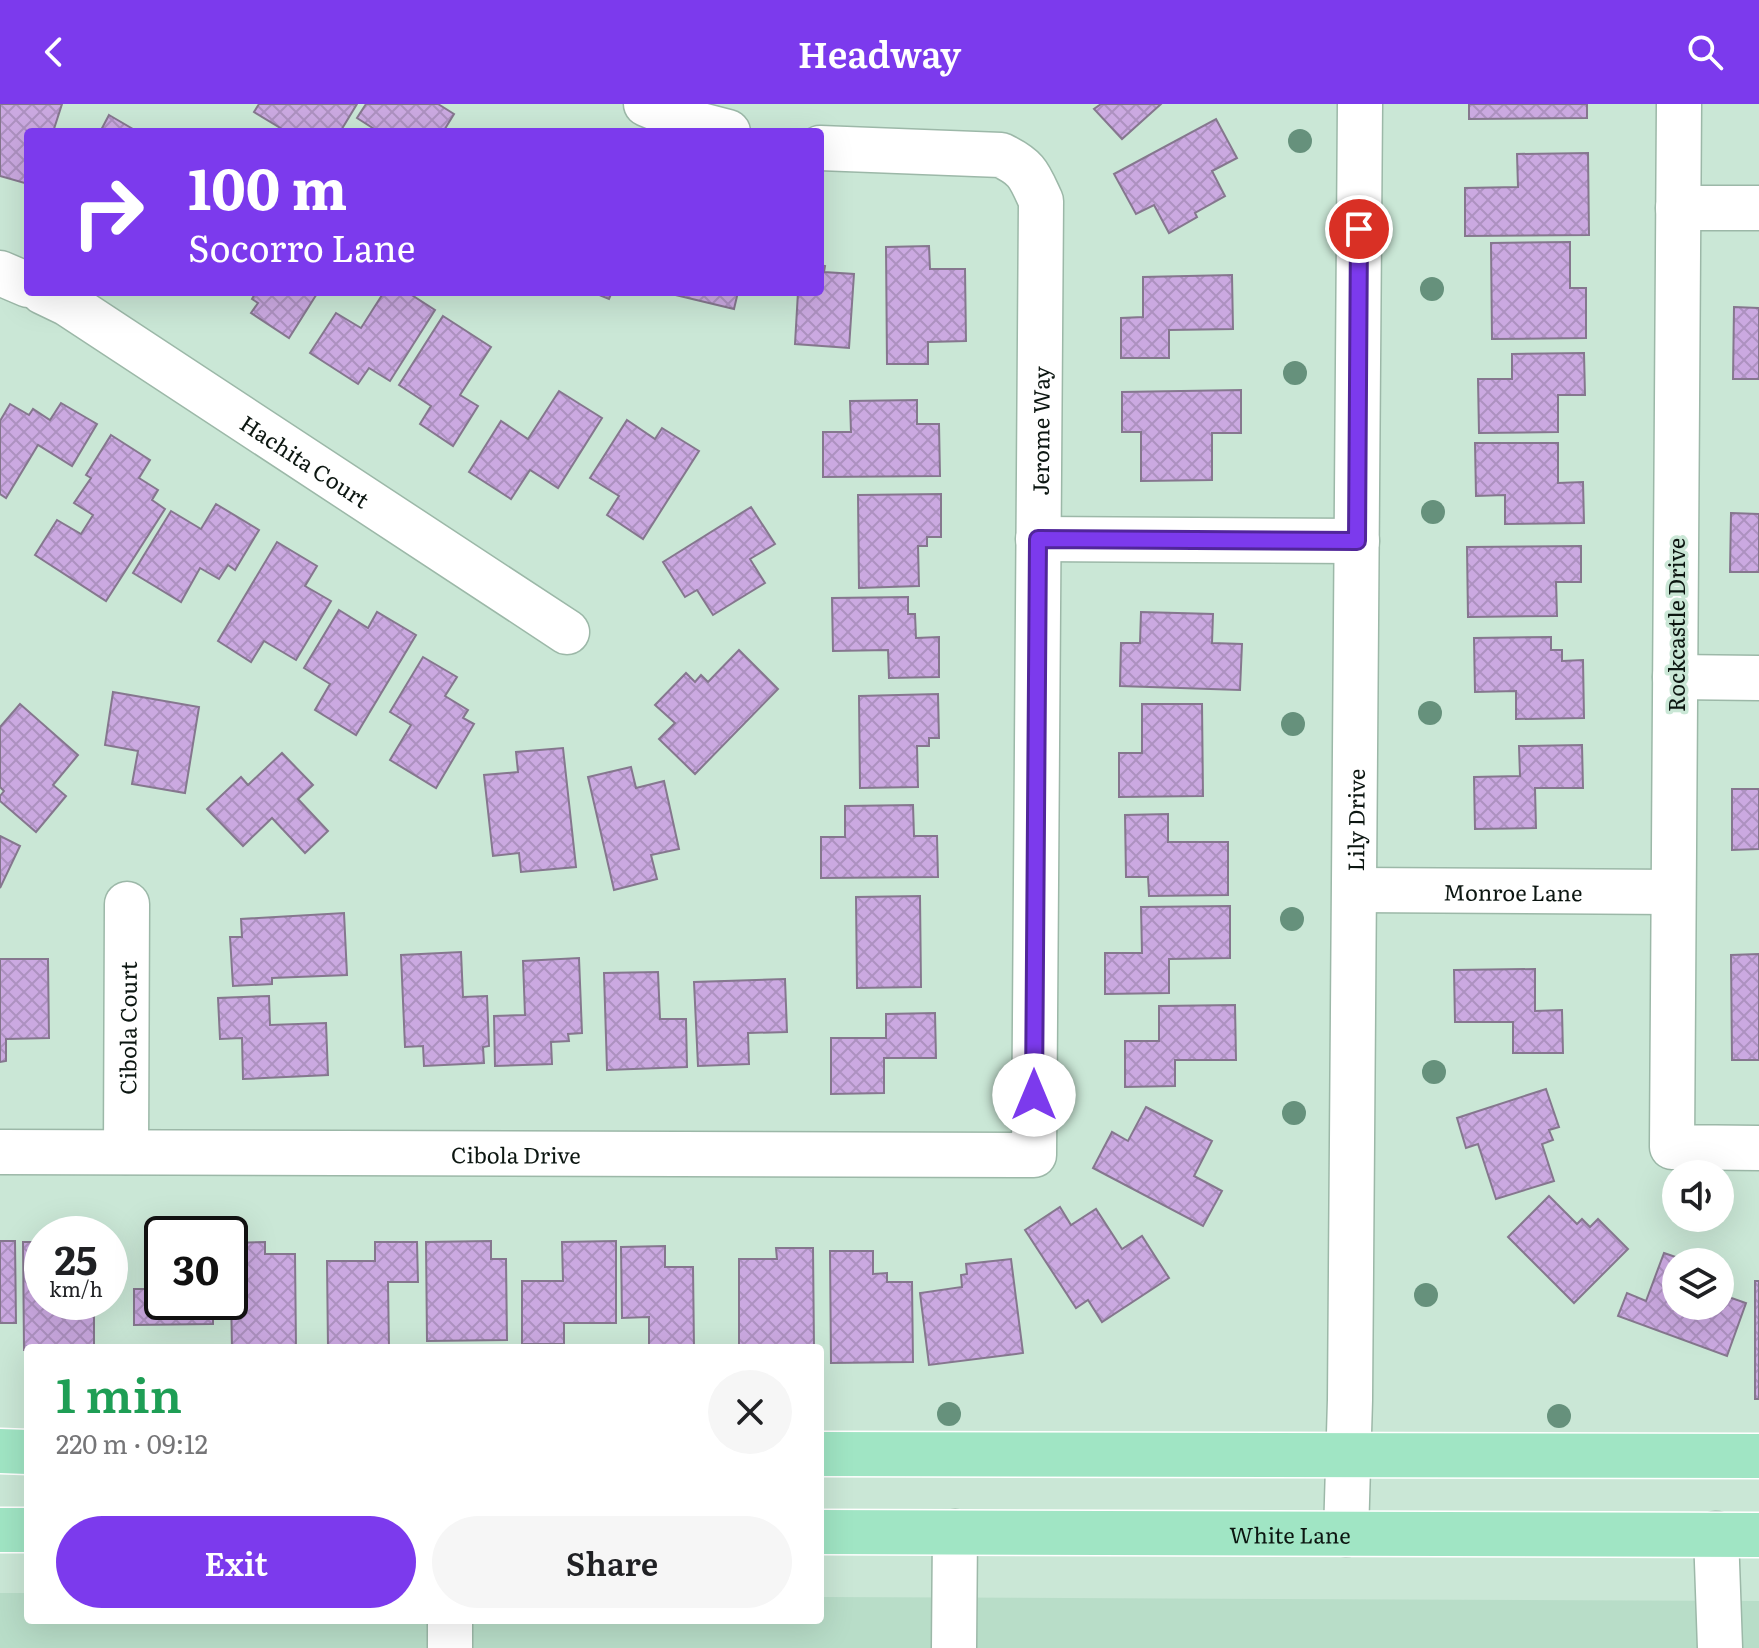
<!DOCTYPE html>
<meta charset="utf-8">
<style>
:root{--surface:#fff;--page:#f6f6f6;--text:#202124;--muted:#757577;--accent:#7c3aed}
body{margin:0;font-family:Literata,serif;background:var(--page);color:var(--text);height:100vh;display:flex;flex-direction:column;font-size:30px;white-space:nowrap}
*{box-sizing:border-box;margin:0}
p{font-size:26px;color:var(--muted)}
.icon{flex:none;width:44px;height:44px;fill:none;stroke:currentColor;stroke-width:2;stroke-linecap:round;stroke-linejoin:round}
.map{position:relative;flex:1;overflow:hidden}
.drawer{position:absolute;left:24px;top:1240px;width:800px;height:280px;display:flex;flex-direction:column;background:var(--surface);border-radius:8px;box-shadow:0 8px 32px #0002}
.drawer>*{flex:none}
.banner{position:absolute;left:24px;top:24px;width:800px;height:168px;border-radius:8px;box-shadow:0 8px 32px #0002;background:#7c3aed;color:#fff;overflow:hidden}
.buttons{position:absolute;left:1662px;top:1056px;display:grid;gap:16px}
.buttons a{display:grid;place-items:center;width:72px;height:72px;border-radius:50%;background:var(--surface);box-shadow:0 8px 32px #0002;font-size:40px}
.speed{position:absolute;left:24px;top:1112px;display:flex;gap:16px;font-size:40px;font-weight:700;text-align:center}
.speed>*{display:grid;place-content:center;width:104px;height:104px;border-radius:50%;background:var(--surface);box-shadow:0 8px 32px #0002;line-height:1}
.speed small{font-size:20px;font-weight:400}
.speed .limit{border:4px solid #111;border-radius:12px;background:#fff;color:#111}
.pin{position:absolute;display:grid;place-items:center;width:68px;height:68px;color:#fff;margin:-34px;border:4px solid #fff;border-radius:50%;box-shadow:0 2px 8px #0007}
.me{position:absolute;width:88px;margin:-44px;rotate:0deg;stroke-linejoin:round;filter:drop-shadow(0 0 6px #0008)}
.turn{display:flex;align-items:center;gap:28px;height:168px;padding:0 32px;font-size:36px}
.turn .icon{width:104px;height:104px;stroke-width:2.5}
.turn b{display:block;font-size:56px;line-height:68px}
.round{display:grid;place-items:center;flex:none;width:84px;height:84px;border-radius:42px;background:var(--page)}
.summary{display:flex;align-items:center;justify-content:space-between;height:136px;padding:0 32px}
h1{font-size:48px;font-weight:600;line-height:60px;color:#1e9e55}
.cta{display:flex;gap:16px;margin-top:auto;padding:16px 32px}
.cta a{flex:1;height:92px;border-radius:48px;background:var(--accent);color:#fff;font-size:32px;font-weight:600;line-height:92px;text-align:center}
.cta a+a{background:var(--page);color:var(--text)}
header{display:flex;justify-content:space-between;align-items:center;height:104px;padding:0 32px;background:var(--accent);color:#fff;font-size:36px;font-weight:600}
.map>svg:first-child{display:block}
.built{fill:#b8ddc8}
.building{fill:url(#building-cross-hatch);stroke:#85778e;stroke-width:2}
.lines{fill:none;stroke-linecap:round;stroke-linejoin:round}
.minor-casing{stroke:#9cb8a8;stroke-width:47}
.major-casing{stroke:#fff;stroke-width:47}
.minor{stroke:#fff;stroke-width:44}
.major{stroke:#a0e5c4;stroke-width:44}
.tree{fill:#66917c}
.route-casing{stroke:#51269a;stroke-width:20}
.route{stroke:#7c3aed;stroke-width:14}
.labels{text-anchor:middle;dominant-baseline:central;stroke-width:7;stroke-linejoin:round;paint-order:stroke}
.street-label{font-size:22px;fill:#0c1611;stroke:#cae7d6}
</style>
<header><svg class="icon" aria-label="back" viewBox="0 0 24 24"><path d="M15 5l-7 7 7 7"/></svg>Headway<svg class="icon" aria-label="search" viewBox="0 0 24 24"><circle cx="10" cy="10" r="6"/><path d="M15 15l6 6"/></svg></header>
<div class="map">
<svg width="1759" height="1544" viewBox="0 0 1759 1544">
<defs>
<pattern id="building-cross-hatch" width="8" height="8" patternUnits="userSpaceOnUse" patternTransform="scale(2)"><rect width="8" height="8" fill="#cba9e1"/><path d="M0 0l8 8M0 8l8-8" fill="none" stroke="#ad91c0"/></pattern>
</defs>
<rect width="100%" height="100%" fill="#cae7d6"/>
<path class="built" d="M0,1489H28V1516H820V1493L1759,1497V1544H0Z"/>
<g class="building">
<path d="M0,0H62L53,28H28V80L0,72Z"/>
<path d="M259,0H357L340,28H287L254,8Z"/>
<path d="M366,0H438L454,10L443,28H379L357,14Z"/>
<path d="M1101,0H1161L1122,35L1094,5Z"/>
<path d="M1469,0H1587V14L1469,15Z"/>
<path d="M109,11L138,28H100Z"/>
<path d="M1216,15L1237,54L1212,67L1225,92L1195,109L1197,113L1169,129L1154,101L1136,110L1114,70Z"/>
<path d="M1588,49L1589,131L1465,132V84L1518,83L1517,50Z"/>
<path d="M1570,138V184H1586V234L1492,235L1491,139Z"/>
<path d="M929,142L930,165H965L966,237L928,238V260H887L886,143Z"/>
<path d="M820,161L825,162L824,168L854,170L849,244L795,240L798,188H820Z"/>
<path d="M1232,171L1233,225L1169,226V254H1121V214L1143,213V173Z"/>
<path d="M256,188H318L289,234L251,209L258,199L252,195Z"/>
<path d="M384,188H407L435,206L390,277L369,264L358,280L310,249L336,209L361,224Z"/>
<path d="M592,188H612L609,195Z"/>
<path d="M663,188H738L734,205Z"/>
<path d="M1734,203L1759,204V275H1733Z"/>
<path d="M443,212L491,243L460,291L478,302L453,342L420,320L431,302L399,281Z"/>
<path d="M1584,249L1585,291H1558V328L1479,329L1478,275H1512V250Z"/>
<path d="M1241,286V329H1212V376L1141,377V328H1122V288Z"/>
<path d="M559,287L602,314L558,384L530,366L511,395L469,368L501,317L528,335Z"/>
<path d="M917,296V320H939L940,372L823,373V328H851L850,297Z"/>
<path d="M61,299L97,320L72,362L38,341L6,394L0,390V317L10,300L29,311L33,305L50,316Z"/>
<path d="M627,316L655,335L662,324L699,347L643,435L607,411L619,392L590,374Z"/>
<path d="M111,331L150,356L139,374L158,386L152,396L165,405L106,497L35,451L57,416L81,430L93,411L74,399L91,374L86,371Z"/>
<path d="M1475,339H1558V379L1583,378L1584,419L1505,420V391L1476,392Z"/>
<path d="M941,390V433H927V442H918L919,482L859,484L858,391Z"/>
<path d="M216,400L259,426L235,466L228,461L219,475L200,464L181,498L133,469L171,407L201,425Z"/>
<path d="M751,403L775,440L750,455L765,479L713,511L697,486L685,493L663,458Z"/>
<path d="M1731,409L1759,410V468H1730Z"/>
<path d="M277,438L317,462L305,482L331,497L296,556L264,537L251,558L218,537Z"/>
<path d="M1581,442V478H1556L1557,512L1468,513L1467,443Z"/>
<path d="M908,493V510H915L916,534L939,533V573L889,574L888,546L833,547L832,494Z"/>
<path d="M339,506L368,524L377,508L416,531L356,631L315,606L330,580L304,564Z"/>
<path d="M1141,508L1213,510L1212,539L1242,540L1240,586L1120,582L1121,539H1140Z"/>
<path d="M1551,533V546H1562V557L1583,556L1584,614L1516,615V587L1475,588L1474,534Z"/>
<path d="M739,546L778,585L695,670L659,635L675,619L655,601L686,569L695,578L701,571L708,578Z"/>
<path d="M423,553L457,573L445,592L468,606L463,614L474,620L436,684L390,656L411,621L390,608Z"/>
<path d="M113,588L199,603L185,689L132,680L138,647L105,641Z"/>
<path d="M938,590L939,634H929V642H917L918,683L860,684L859,592Z"/>
<path d="M20,600L78,651L53,681L66,692L36,728L0,697V692L4,687L0,683V623Z"/>
<path d="M1142,600H1202L1203,692L1119,693V649H1142Z"/>
<path d="M1582,641L1583,684H1535L1536,724L1475,725L1474,673L1520,672L1519,642Z"/>
<path d="M563,644L576,763L521,768L519,749L493,752L484,671L518,668L516,648Z"/>
<path d="M282,649L313,681L298,695L328,727L305,749L272,714L243,742L207,705L241,673L248,681Z"/>
<path d="M631,663L636,684L664,677L679,745L651,751L657,775L614,786L588,673Z"/>
<path d="M1732,685H1759V745L1732,746Z"/>
<path d="M913,701L914,732H937L938,773L821,774V733H845V702Z"/>
<path d="M1168,710V738H1228V791L1149,792L1148,773H1126L1125,711Z"/>
<path d="M0,732L20,742L0,784Z"/>
<path d="M920,792L921,883L857,884L856,793Z"/>
<path d="M1230,802V854L1169,855V889L1105,890V849H1142L1141,803Z"/>
<path d="M344,809L347,871L272,874V880L233,882L230,833H242L241,815Z"/>
<path d="M461,848L463,893L487,892L489,942L483,943L484,959L424,962L423,942L405,943L401,851Z"/>
<path d="M1759,850V956H1732L1731,851Z"/>
<path d="M579,854L582,929L568,930L569,937L551,938L552,960L495,962L494,912L525,911L523,857Z"/>
<path d="M0,855H48L49,934L6,935V957L0,958Z"/>
<path d="M1535,865V907L1562,906L1563,949H1513V918H1455L1454,866Z"/>
<path d="M658,868L660,915H686L687,963L607,966L604,869Z"/>
<path d="M785,875L787,928L748,929L749,960L698,962L694,878Z"/>
<path d="M269,892L270,921L326,919L328,971L243,975L242,934L220,935L218,894Z"/>
<path d="M1235,901L1236,956H1175V982L1125,983V937H1159V902Z"/>
<path d="M935,909L936,954H884V989L831,990V934H886V910Z"/>
<path d="M1546,985L1559,1023L1549,1026L1553,1036L1542,1040L1554,1077L1496,1095L1478,1040L1466,1044L1457,1014Z"/>
<path d="M1146,1003L1212,1037L1194,1072L1222,1087L1203,1122L1093,1064L1112,1028L1128,1037Z"/>
<path d="M1549,1092L1577,1120L1582,1115L1590,1123L1598,1115L1628,1145L1574,1199L1508,1133Z"/>
<path d="M1060,1103L1071,1121L1096,1105L1122,1145L1142,1132L1169,1174L1102,1218L1088,1196L1076,1204L1025,1126Z"/>
<path d="M0,1137H15L16,1219H0Z"/>
<path d="M491,1137V1155H506L507,1236L427,1237L426,1138Z"/>
<path d="M616,1137V1219H564V1240H522V1177H563L562,1138Z"/>
<path d="M23,1138H42V1198H94V1244H28V1246H24Z"/>
<path d="M265,1138V1150H295L296,1244H232L230,1139Z"/>
<path d="M375,1138H417L418,1178H388L389,1244H328L327,1157H375Z"/>
<path d="M665,1142V1163H693L694,1244H649V1213L622,1214L621,1143Z"/>
<path d="M776,1144H813L814,1244H739V1155H777Z"/>
<path d="M830,1147H873V1170L887,1169V1178H912L913,1258L831,1259Z"/>
<path d="M1664,1149L1690,1158H1676V1202H1720V1190L1746,1199L1727,1252L1618,1212L1627,1189L1646,1197Z"/>
<path d="M1011,1155L1023,1249L929,1261L920,1189L962,1183L961,1171L967,1170L966,1160Z"/>
<rect x="1755" y="1177" width="4" height="118"/>
<path d="M134,1185H162V1198H213V1220L134,1221Z"/>
</g>
<g class="lines">
<g class="minor-casing">
<g id="minor">
<path d="M646,0L689,18L728,28"/>
<path d="M1679,0L1672,1043L1759,1044"/>
<path d="M1678,104H1759"/>
<path d="M0,169L28,181"/>
<path id="s1" d="M43,188L68,200L567,528"/>
<path d="M1038,435L1357,437"/>
<path d="M1675,573L1759,574"/>
<path id="s2" d="M1355,786L1673,788"/>
<path id="s3" d="M0,1048L1034,1051L1041,97C1029,71 1028,64 1001,51L820,44"/>
<path id="s4" d="M126,1048L127,800"/>
<path id="s5" d="M1346,1430L1350,1296L1360,0"/>
<path d="M1716,1430L1720,1544"/>
<path d="M450,1544V1516"/>
<path d="M954,1544L955,1428"/>
</g>
</g>
<g class="major-casing">
<g id="major">
<path d="M0,1347L28,1348"/>
<path d="M820,1350L1759,1352"/>
<path d="M0,1426H28"/>
<path id="s6" d="M820,1428L1759,1431"/>
</g>
</g>
<use href="#minor" class="minor"/>
<use href="#major" class="major"/>
</g>
<g class="tree">
<circle cx="1300" cy="37" r="12"/>
<circle cx="1432" cy="185" r="12"/>
<circle cx="1295" cy="269" r="12"/>
<circle cx="1433" cy="408" r="12"/>
<circle cx="1430" cy="609" r="12"/>
<circle cx="1293" cy="620" r="12"/>
<circle cx="1292" cy="815" r="12"/>
<circle cx="1434" cy="968" r="12"/>
<circle cx="1294" cy="1009" r="12"/>
<circle cx="1426" cy="1191" r="12"/>
<circle cx="949" cy="1310" r="12"/>
<circle cx="1559" cy="1312" r="12"/>
</g>
<g class="lines">
<g class="route-casing">
<path id="route" d="M1034,991L1038,435L1357,437L1359,125"/>
</g>
<use href="#route" class="route"/>
</g>
<g class="labels">
<g class="street-label">
<text stroke="none"><textPath href="#s3" startOffset="1758">Jerome Way</textPath></text>
<text stroke="none"><textPath href="#s1" startOffset="312">Hachita Court</textPath></text>
<text transform="translate(1675 521) rotate(-90)">Rockcastle Drive</text>
<text stroke="none"><textPath href="#s5" startOffset="714">Lily Drive</textPath></text>
<text stroke="none"><textPath href="#s2" startOffset="158">Monroe Lane</textPath></text>
<text stroke="none"><textPath href="#s4" startOffset="124">Cibola Court</textPath></text>
<text stroke="none"><textPath href="#s3" startOffset="516">Cibola Drive</textPath></text>
<text stroke="none"><textPath href="#s6" startOffset="470">White Lane</textPath></text>
</g>
</g>
</svg>
<div class="buttons">
<a><svg class="icon" aria-label="sound" viewBox="0 0 24 24"><path d="M4 9h4l5-4v14l-5-4H4zM17 9q2 3 0 6"/></svg></a>
<a><svg class="icon" aria-label="layers" viewBox="0 0 24 24"><path d="M12 4l9 5-9 5-9-5zM3 14l9 5 9-5"/></svg></a>
</div>
<div class="speed"><div>25<small>km/h</small></div><div class="limit">30</div></div>
<div class="pin" style="left:1359px;top:125px;background:#d93025"><svg class="icon" aria-label="arrive" viewBox="0 0 24 24"><path d="M6 21V4h12l-3 4 3 4H6"/></svg></div>
<svg class="me" style="left:1034px;top:991px" viewBox="-20 -20 40 40"><circle r="19" fill="#fff"/><path d="M0-13L10 11 0 6-10 11z" fill="#7c3aed"/></svg>
<div class="banner">
<div class="turn"><svg class="icon" aria-label="right" viewBox="0 0 24 24"><path d="M7 20v-9h11M14 6l5 5-5 5"/></svg><div><b>100 m</b>Socorro Lane</div></div>
</div>
<section class="drawer">
<div class="summary"><div><h1>1 min</h1><p>220 m · 09:12</p></div><a class="round"><svg class="icon" aria-label="close" viewBox="0 0 24 24"><path d="M6 6l12 12M18 6L6 18"/></svg></a></div>
<div class="cta"><a>Exit</a><a>Share</a></div>
</section>
</div>
